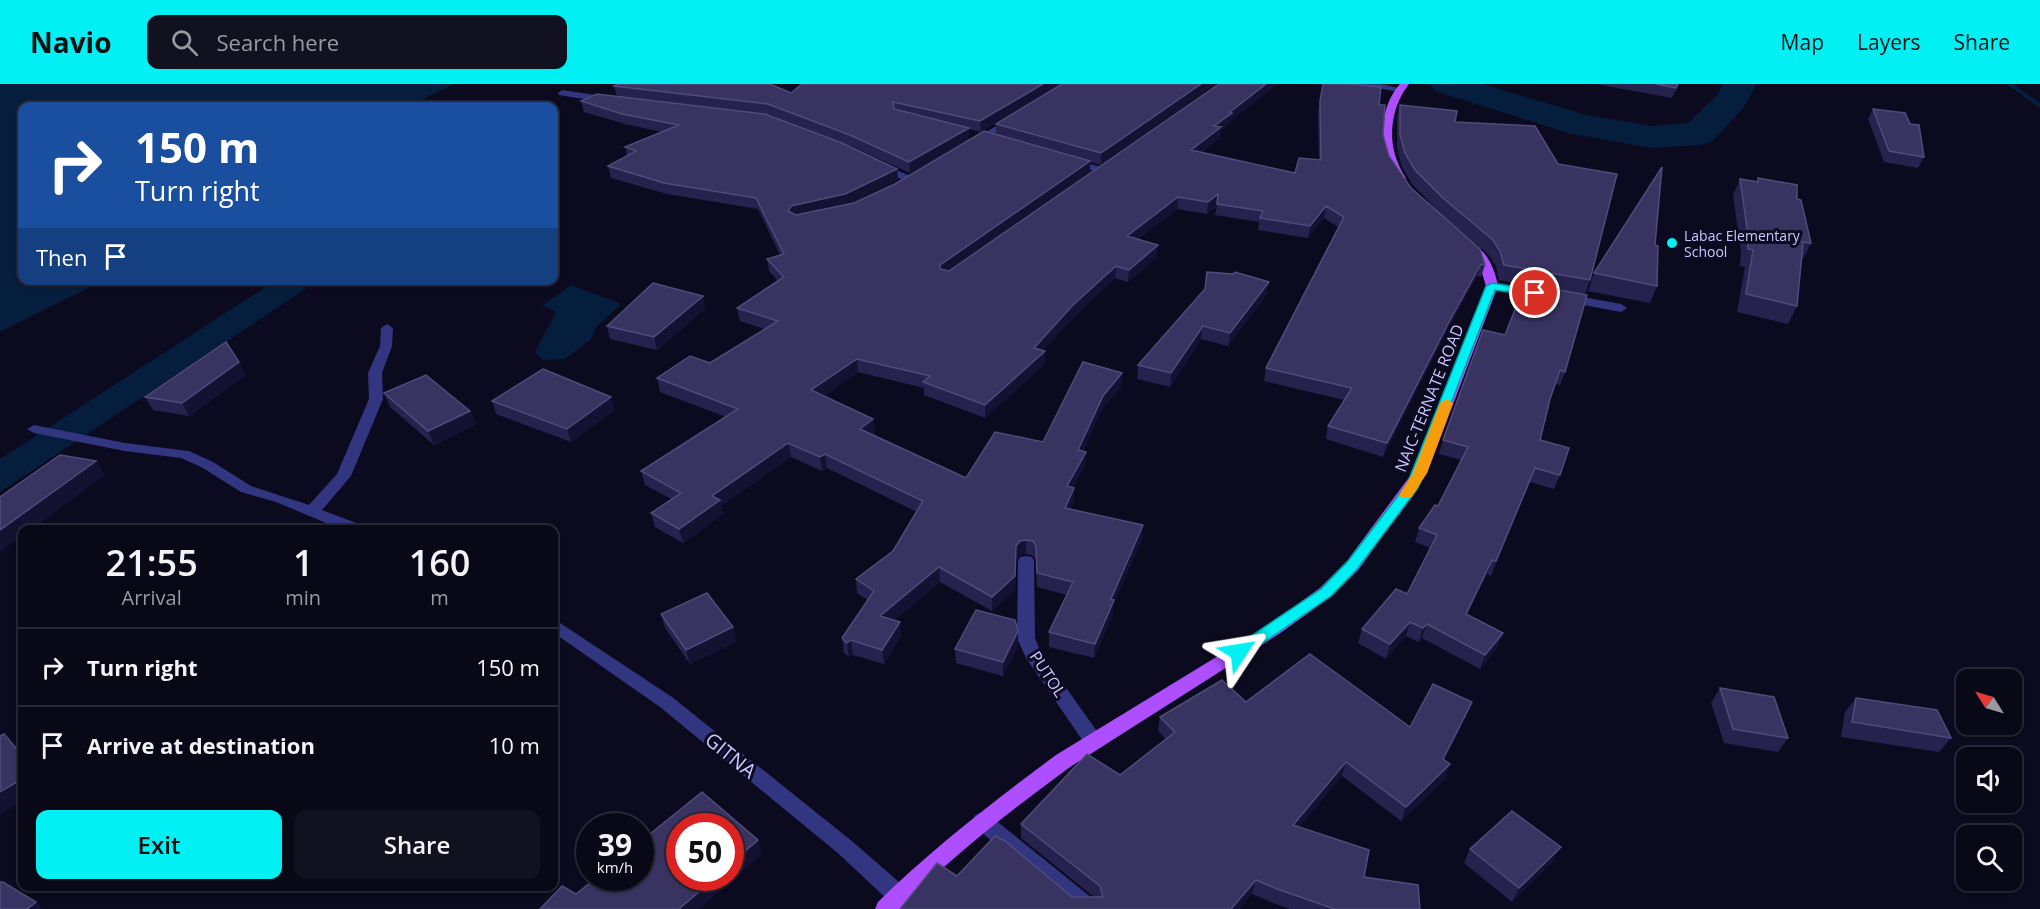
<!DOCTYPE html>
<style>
:root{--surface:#090817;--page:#121120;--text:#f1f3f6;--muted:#999aa1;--line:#292936;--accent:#00f0f3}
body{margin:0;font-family:"Open Sans",sans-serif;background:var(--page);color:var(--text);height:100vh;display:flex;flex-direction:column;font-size:22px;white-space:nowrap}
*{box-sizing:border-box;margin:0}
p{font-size:20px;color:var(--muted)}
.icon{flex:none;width:33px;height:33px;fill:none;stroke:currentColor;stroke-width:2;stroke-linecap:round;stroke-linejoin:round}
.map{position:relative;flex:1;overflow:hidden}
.details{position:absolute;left:18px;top:441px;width:540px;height:366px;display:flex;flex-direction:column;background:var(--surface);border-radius:12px;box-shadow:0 2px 4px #0004,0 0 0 2px var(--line)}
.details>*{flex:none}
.guide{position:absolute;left:18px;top:18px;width:540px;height:183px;border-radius:12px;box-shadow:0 2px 4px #0004,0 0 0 2px var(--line);background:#1a4fa0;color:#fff;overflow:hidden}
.needle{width:39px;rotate:307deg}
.controls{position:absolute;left:1956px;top:585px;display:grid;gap:12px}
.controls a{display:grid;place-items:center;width:66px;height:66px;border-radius:12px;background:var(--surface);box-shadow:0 2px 4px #0004,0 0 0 2px var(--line);font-size:30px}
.speed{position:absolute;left:576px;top:729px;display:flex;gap:12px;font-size:30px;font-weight:700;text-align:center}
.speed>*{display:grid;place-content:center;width:78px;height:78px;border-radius:50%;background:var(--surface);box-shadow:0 2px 4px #0004,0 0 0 2px var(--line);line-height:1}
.speed small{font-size:15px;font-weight:400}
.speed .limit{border:9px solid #d22;background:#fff;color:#111}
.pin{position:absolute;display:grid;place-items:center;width:51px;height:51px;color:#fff;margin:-26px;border:3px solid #fff;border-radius:50%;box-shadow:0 2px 6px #0007}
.me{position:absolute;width:66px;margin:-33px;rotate:57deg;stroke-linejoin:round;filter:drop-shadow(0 0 4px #0008)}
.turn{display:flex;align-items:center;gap:21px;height:126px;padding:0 18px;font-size:27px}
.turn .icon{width:78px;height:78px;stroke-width:2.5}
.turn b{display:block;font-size:42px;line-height:51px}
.then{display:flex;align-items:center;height:57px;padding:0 18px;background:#0003;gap:12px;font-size:22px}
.eta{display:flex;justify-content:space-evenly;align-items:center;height:102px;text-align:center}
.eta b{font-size:36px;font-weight:600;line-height:42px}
.button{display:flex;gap:12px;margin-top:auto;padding:12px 18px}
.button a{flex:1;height:69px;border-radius:12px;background:var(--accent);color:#111;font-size:24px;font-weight:600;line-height:69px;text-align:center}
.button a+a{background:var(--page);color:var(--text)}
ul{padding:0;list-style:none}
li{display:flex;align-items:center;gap:18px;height:78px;padding:0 18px;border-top:2px solid var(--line)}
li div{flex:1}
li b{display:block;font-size:22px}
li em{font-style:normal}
header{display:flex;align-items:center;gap:36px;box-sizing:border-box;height:84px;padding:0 30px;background:var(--accent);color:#111}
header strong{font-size:28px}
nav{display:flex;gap:33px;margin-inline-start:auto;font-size:21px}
.search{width:420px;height:54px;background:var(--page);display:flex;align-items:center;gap:15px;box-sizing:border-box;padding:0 21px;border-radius:12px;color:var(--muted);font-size:22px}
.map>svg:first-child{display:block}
.water{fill:#051e3d}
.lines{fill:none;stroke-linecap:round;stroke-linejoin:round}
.stream{fill:#051e3d;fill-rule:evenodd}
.river{fill:#051e3d;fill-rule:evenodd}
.minor{fill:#323681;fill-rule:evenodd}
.major{fill:#ae4fff;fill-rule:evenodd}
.wall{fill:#26224e}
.shaded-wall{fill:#141133}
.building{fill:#383361;stroke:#4f4b7a;stroke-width:1.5}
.route{fill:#00f0f3;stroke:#009c9e;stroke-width:1.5}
.slow{fill:#f59e0b}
.poi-dot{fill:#00f0f3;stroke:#0c0a1f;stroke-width:2}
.labels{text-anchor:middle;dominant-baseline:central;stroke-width:6;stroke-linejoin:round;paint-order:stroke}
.far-poi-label{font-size:14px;fill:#cac8ff;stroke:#0c0a1f;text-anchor:start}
.street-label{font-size:16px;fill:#cac8ff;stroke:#0c0a1f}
.near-street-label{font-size:20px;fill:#cac8ff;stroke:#0c0a1f}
</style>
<header>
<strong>Navio</strong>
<div class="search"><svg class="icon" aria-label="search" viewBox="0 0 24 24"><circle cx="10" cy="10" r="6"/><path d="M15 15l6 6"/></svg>Search here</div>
<nav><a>Map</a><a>Layers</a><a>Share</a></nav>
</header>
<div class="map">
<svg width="2040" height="825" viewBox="0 0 2040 825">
<rect width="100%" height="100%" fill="#0c0a1f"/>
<g class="water">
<path d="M0,0H454L409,22H22V196L102,197L0,248Z"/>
<path d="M272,199L307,204L0,408V375Z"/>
<path d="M571,201L621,220L597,242L591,255L565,275L543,276L535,268L556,228L542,222Z"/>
</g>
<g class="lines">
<path class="stream" d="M2006,0H2013L2040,19V24Z"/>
<path class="river" d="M1430,0H1483L1586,31L1652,42L1688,39L1717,11L1723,0H1757L1744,23L1712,58L1699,61L1652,64L1568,49L1435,7Z"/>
<g class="minor">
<path d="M1357,0H1381L1403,5L1399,8Z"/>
<path d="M562,6L609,13L613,16L609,19L559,11L558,9Z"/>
<path d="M1014,31L1017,32V36L976,61L968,59Z"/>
<path d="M1071,75L1105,84L1107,86L1102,89L1068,80V76Z"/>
<path d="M878,78L915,94L916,96L907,98L875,83L873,81Z"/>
<path d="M1492,198L1542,206L1548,210L1542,214L1488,204V200Z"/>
<path d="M1566,210L1621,220L1627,224L1621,228L1562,217V211Z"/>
<path d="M387,240L393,244L392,262L382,289L383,315L351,392L322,426L364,442L366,446H343L276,418L241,408L203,384L181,374L125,367L34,349L27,345L34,341L125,359L189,367L213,378L251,402L309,421L337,390L369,315L368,289L380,262L381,244Z"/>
<path d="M1026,472L1032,473L1034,477L1035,554L1040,567L1101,653L1103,658L1101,663L1094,666L1087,663L1026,574L1017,554L1018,477L1020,473Z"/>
<path d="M554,535L672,613L853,758L907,805L910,812L907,819L899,822L891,819L839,770L660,623L554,549Z"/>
<path d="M982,728L989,731L1097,818L1100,825H1073L975,743L972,737L975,731Z"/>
</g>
<g class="major">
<path d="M1400,0H1409C1388,27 1386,65 1406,94L1401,97L1397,96C1378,68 1377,26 1400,0Z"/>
<path d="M1469,158C1486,164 1495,185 1498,202L1427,389L1359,485L1332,512L1279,550L1070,683C1010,727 952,772 900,825H875L878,818C933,764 994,717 1056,671L1267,542L1320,504L1347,477L1413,388L1486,202L1479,179L1463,161Z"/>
</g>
</g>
<g class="wall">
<path d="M1060,0L981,48L969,45V55L910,89L851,62L770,31L696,22L897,85L898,96L850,120L854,119L895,100L996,51V40L1215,0L1101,81L1090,78V88L959,180L1231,37L1230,39L1220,47V54L1201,69L1295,89L1319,76L1318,28L1323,0L1379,21L1383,51L1389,72L1411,104L1485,181L1481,193L1477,192L1445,251L1383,373L1326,355L1328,342L1344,316L1264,297L1266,284L1338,143L1324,134L1308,154L1258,146L1259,138L1215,131L1217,122L1207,130L1177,125L1138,155L1157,173L1128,198L1115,194L1072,235L1043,266L1045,267V280L985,334L924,311V304L858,288L824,312L873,335L875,349L872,350L966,394L1043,358L1122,289L1121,303L1102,325L1083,367L1085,381L1073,403L1074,404V418L1070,425L1142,455L1113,521V530L1094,574L1049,563V548L1067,511L1037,503L1036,476L1032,471L1026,470L1020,471L1016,476L1015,506L992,527L940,498L894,536L900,538L901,552L884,580L853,571L849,573L844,569L842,554L868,516L857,509L856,495L893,467L917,428L827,384L822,387L791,373L721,422L723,430L683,459L655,443L651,429L671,415L645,401L641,387L726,333L660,308L657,294L710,279L765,245L740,237L737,224L778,197L769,187L767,175L780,171L758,125L667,110L611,94L608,82L627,72L625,63L662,48L625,40L584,28L581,17L617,12L614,2L791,9Z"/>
<path d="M1596,0H1679L1672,14Z"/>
<path d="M1400,21L1455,38L1590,196L1585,210L1565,288L1560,301L1555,300L1550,315L1540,356L1560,391L1554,405L1530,398L1491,492L1487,490L1467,531L1503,549L1497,564L1480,585L1422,554L1419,558L1406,552L1386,575L1358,559L1362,545L1407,510L1430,464L1415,458L1419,444L1438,422L1461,376L1439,370L1443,356L1505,251L1525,201L1499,196L1496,182L1488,170L1440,129L1412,100L1402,83L1397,64V34Z"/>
<path d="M1873,25L1924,73L1918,84L1884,78L1868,35Z"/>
<path d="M1758,94L1797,115L1811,159L1802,177L1797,222L1788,240L1737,228L1745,183L1740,182L1741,168L1733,111L1740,95L1757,97Z"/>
<path d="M1655,161L1657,202L1650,219L1588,207L1594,189Z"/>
<path d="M1205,205L1267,210L1228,262L1201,255L1170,303L1137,295L1138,281Z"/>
<path d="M703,212L705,225L657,266L610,255L607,242Z"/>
<path d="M246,291L189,332L153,326L145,313Z"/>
<path d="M384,309L470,327L476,340L434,361L390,323Z"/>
<path d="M492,317L615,326L571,358L496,330Z"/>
<path d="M661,530L733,543L736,558L690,580L665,544Z"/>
<path d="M1018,547V562L1003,592L956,579L955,565Z"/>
<path d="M1720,604L1788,654L1778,668L1724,659L1711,619Z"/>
<path d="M1856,614L1951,654L1939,668L1841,653L1845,628Z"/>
<path d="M1246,618L1410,643L1472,618L1466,632L1444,676L1445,695L1401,737L1342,692L1299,743L1364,793L1420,825H1290L1273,819L1252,810L900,825L957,792L1072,813H1094L1021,754V740L1120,691L1166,655L1158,647L1160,633Z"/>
<path d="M1470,765L1553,777L1512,818L1464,779Z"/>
</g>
<g class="shaded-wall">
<path d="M1043,0H1060L981,48L980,37Z"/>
<path d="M1201,0H1215L1101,81V69Z"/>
<path d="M1266,0H1278L1231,37L1230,39L1220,47V54L1190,78L1191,66L1214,42L1230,28Z"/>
<path d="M969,44V55L910,89L909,78Z"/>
<path d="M1090,77V88L940,193V181Z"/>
<path d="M897,85L898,96L846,122L790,139L788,127L791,122Z"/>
<path d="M1218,110L1217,121L1207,130L1208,118Z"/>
<path d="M1178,113L1177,125L1126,164L1127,152Z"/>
<path d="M1326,122L1324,134L1308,154L1310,142Z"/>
<path d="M1158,161L1157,173L1128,198L1129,186Z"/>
<path d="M1481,180L1477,192L1445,251L1383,373L1387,359L1449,238Z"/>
<path d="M1116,182L1115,194L1072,235L1034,277V264L1072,222Z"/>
<path d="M1269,198L1267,210L1228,262L1230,249Z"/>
<path d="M703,212L705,225L657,266L654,253Z"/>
<path d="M1203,242L1201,255L1170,303L1171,289Z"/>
<path d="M1045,267V280L985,334V321Z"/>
<path d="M857,275L858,288L813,320L811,306Z"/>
<path d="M239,278L246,291L189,332L182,319Z"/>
<path d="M1122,289L1121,303L1102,325L1078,380V366L1103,312Z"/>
<path d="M611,313L615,326L571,358L567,345Z"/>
<path d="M470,327L476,340L434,361L428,347Z"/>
<path d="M873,335L875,349L861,358L860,345Z"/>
<path d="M788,359L791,373L721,422L723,430L683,459L679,445L712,412Z"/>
<path d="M1086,368L1085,381L1066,416L1067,402Z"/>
<path d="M825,370L827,384L822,387L820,373Z"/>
<path d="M96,377L105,391L31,446H22V451L0,468V446Z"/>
<path d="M1535,384L1530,398L1491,492L1496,477Z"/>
<path d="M1074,404V418L1064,438L1065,424Z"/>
<path d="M1143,441L1142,455L1113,521V530L1094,574L1095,560L1111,515Z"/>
<path d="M1026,456V470L1020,471L1016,476L1015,506L992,527V513L1016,462L1020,457Z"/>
<path d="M1492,476L1487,490L1461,544L1466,530Z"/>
<path d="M939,483L940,498L881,547L880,532Z"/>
<path d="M900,538L901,552L884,580L882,566Z"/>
<path d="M1410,538L1406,552L1386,575L1390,560Z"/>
<path d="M1427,540L1422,554L1419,558L1423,544Z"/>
<path d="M733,543L736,558L690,580L686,566Z"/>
<path d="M1018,547V562L1003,592V578Z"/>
<path d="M1503,549L1497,564L1480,585L1485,571Z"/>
<path d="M851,556L853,571L849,573L847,559Z"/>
<path d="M1472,618L1466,632L1437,689L1443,675Z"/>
<path d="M1346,678L1342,692L1289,755L1293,741Z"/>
<path d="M1450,680L1445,695L1401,737L1406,723Z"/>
<path d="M22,695V717L0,731V708Z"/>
<path d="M758,756L762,770L699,825H679L715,794H730V780Z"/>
<path d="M1561,763L1553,777L1512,818L1519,804Z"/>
<path d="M1256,796L1252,810L1240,825H1231Z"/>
<path d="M36,818L43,825H27Z"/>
</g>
<g class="building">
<path d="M618,0H770L791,9L802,0H1043L980,37L893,18L894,25L969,44L909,78L850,51L768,20L614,2Z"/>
<path d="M1062,0H1201L1101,69L996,40Z"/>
<path d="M1219,0H1266L1230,28L1232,29L1214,42L1221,43L1191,66L1295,89L1299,74L1321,76L1320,17L1323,0H1350L1381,3L1379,21H1385L1383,51L1389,72L1411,104L1480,165L1485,181L1481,180L1449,238L1387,359L1328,342L1352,304L1266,284L1344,133L1326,122L1310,142L1260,134L1263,127L1217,120L1218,110L1208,118L1178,113L1127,152L1158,161L1129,186L1116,182L1072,222L1034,264L1045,267L985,321L923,298L930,292L857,275L811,306L873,335L860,345L966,394L995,348L1043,358L1083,278L1122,289L1103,312L1078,366L1086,368L1067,402L1074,404L1065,424L1143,441L1111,515L1114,516L1095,560L1049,548L1073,498L1037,489L1036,462L1033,457L1026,456L1020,457L1016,462L1015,492L992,513L939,483L880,532L900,538L882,566L851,556L847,559L842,554L874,507L856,495L893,467L923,417L825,370L820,373L788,359L712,412L720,416L679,445L651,429L681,409L641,387L738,325L657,294L690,272L710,279L778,237L737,224L784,193L767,175L784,170L756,114L664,99L608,82L636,67L625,63L679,41L622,30L581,17L597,10L765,30L842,59L897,85L845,110L791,122L788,127L796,131L854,119L895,100L984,47L1090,77L940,181V185L949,187Z"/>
<path d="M1656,0H1678L1676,4Z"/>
<path d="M1400,21L1457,27L1455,38L1535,42L1558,80L1617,90L1590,196L1504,181L1500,167L1493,156L1444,115L1415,86L1405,69L1400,51Z"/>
<path d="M1873,25L1905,29L1910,40L1919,41L1924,73L1889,67Z"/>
<path d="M1662,83L1655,161L1658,162L1657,202L1594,189Z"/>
<path d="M1758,94L1797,101V115L1801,116L1811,159L1803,158L1797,222L1746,210L1753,166L1748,165V151L1740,95L1758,98Z"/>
<path d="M1207,188L1233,190L1235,188L1269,198L1230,249L1203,242L1171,289L1138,281L1205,205Z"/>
<path d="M653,199L703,212L654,253L607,242Z"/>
<path d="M1525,200L1587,211L1565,288L1560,286L1550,315L1540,356L1569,364L1560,391L1535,384L1496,477L1492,476L1466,530L1503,549L1485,571L1427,540L1423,544L1410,538L1390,560L1362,545L1396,505L1407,510L1437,451L1419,444L1435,421L1438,422L1468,363L1443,356L1483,246L1505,251Z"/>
<path d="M226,258L239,278L182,319L145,313Z"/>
<path d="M543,285L611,313L567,345L492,317Z"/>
<path d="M426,291L470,327L428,347L384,309Z"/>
<path d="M60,371L96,377L0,446V413Z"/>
<path d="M707,509L733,543L686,566L661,530Z"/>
<path d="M976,526L1015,536L1018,547L1003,578L955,565Z"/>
<path d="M1310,570L1410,643L1433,600L1472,618L1443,675L1450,680L1406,723L1346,678L1293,741L1369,766L1364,793L1418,801L1420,825H1335L1277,805L1256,796L1231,825H900L937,779L957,792L995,752L1005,757L1072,813H1103L1100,802L1021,740L1087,670L1120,691L1175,648L1160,633L1222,596L1246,618Z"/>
<path d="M1720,604L1774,613L1788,654L1733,645Z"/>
<path d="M1856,614L1937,626L1951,654L1852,638Z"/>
<path d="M4,650L22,671V695L0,708V652Z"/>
<path d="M702,708L758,756L730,780V742H680V794H715L679,825H540L562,802L576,810L596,794H640V758Z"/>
<path d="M1512,727L1561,763L1519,804L1470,765Z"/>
<path d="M0,798H3L36,818L27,825H0Z"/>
</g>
<path class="route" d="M1492,199L1535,206L1540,209L1535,212L1495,206L1418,404L1358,484L1331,512L1244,572H1233L1231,568L1233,564L1321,505L1348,477L1407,400L1486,202Z"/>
<path class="slow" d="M1447,315L1453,319L1427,389L1411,414H1401L1399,411L1413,389L1440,319Z"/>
<circle class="poi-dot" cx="1672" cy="159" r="6"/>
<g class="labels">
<g class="far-poi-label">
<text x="1684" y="151">Labac Elementary<tspan x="1684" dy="16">School</tspan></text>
</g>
<g class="street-label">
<text transform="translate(1429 314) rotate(-68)">NAIC-TERNATE ROAD</text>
<text transform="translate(1048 590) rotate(57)">PUTOL</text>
</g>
<g class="near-street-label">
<text transform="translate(731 671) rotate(39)">GITNA</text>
</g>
</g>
</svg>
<div class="controls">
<a><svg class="needle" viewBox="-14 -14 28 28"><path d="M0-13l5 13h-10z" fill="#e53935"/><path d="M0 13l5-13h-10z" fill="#999aa1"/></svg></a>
<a><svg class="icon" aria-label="sound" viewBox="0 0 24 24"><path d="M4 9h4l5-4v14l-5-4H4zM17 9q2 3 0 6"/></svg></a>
<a><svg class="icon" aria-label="search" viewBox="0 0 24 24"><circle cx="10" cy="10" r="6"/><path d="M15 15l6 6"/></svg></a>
</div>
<div class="speed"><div>39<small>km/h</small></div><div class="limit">50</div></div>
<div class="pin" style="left:1535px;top:209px;background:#d93025"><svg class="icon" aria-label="arrive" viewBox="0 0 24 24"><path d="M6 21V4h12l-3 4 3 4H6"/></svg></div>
<svg class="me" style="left:1239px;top:568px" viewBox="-20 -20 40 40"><path d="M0-17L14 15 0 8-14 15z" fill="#00f0f3" stroke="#fff" stroke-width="4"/></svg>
<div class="guide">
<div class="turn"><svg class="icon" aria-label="right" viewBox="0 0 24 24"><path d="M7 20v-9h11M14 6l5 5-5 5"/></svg><div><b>150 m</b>Turn right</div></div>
<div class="then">Then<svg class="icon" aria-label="arrive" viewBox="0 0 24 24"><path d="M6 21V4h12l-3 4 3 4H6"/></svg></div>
</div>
<section class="details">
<div class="eta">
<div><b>21:55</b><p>Arrival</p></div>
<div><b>1</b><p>min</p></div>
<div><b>160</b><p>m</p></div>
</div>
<ul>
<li><svg class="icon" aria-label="right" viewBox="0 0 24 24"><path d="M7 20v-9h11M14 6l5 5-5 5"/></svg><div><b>Turn right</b></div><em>150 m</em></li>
<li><svg class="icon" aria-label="arrive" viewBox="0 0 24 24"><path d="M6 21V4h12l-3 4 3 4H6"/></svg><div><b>Arrive at destination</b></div><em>10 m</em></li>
</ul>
<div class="button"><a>Exit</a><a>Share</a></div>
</section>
</div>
